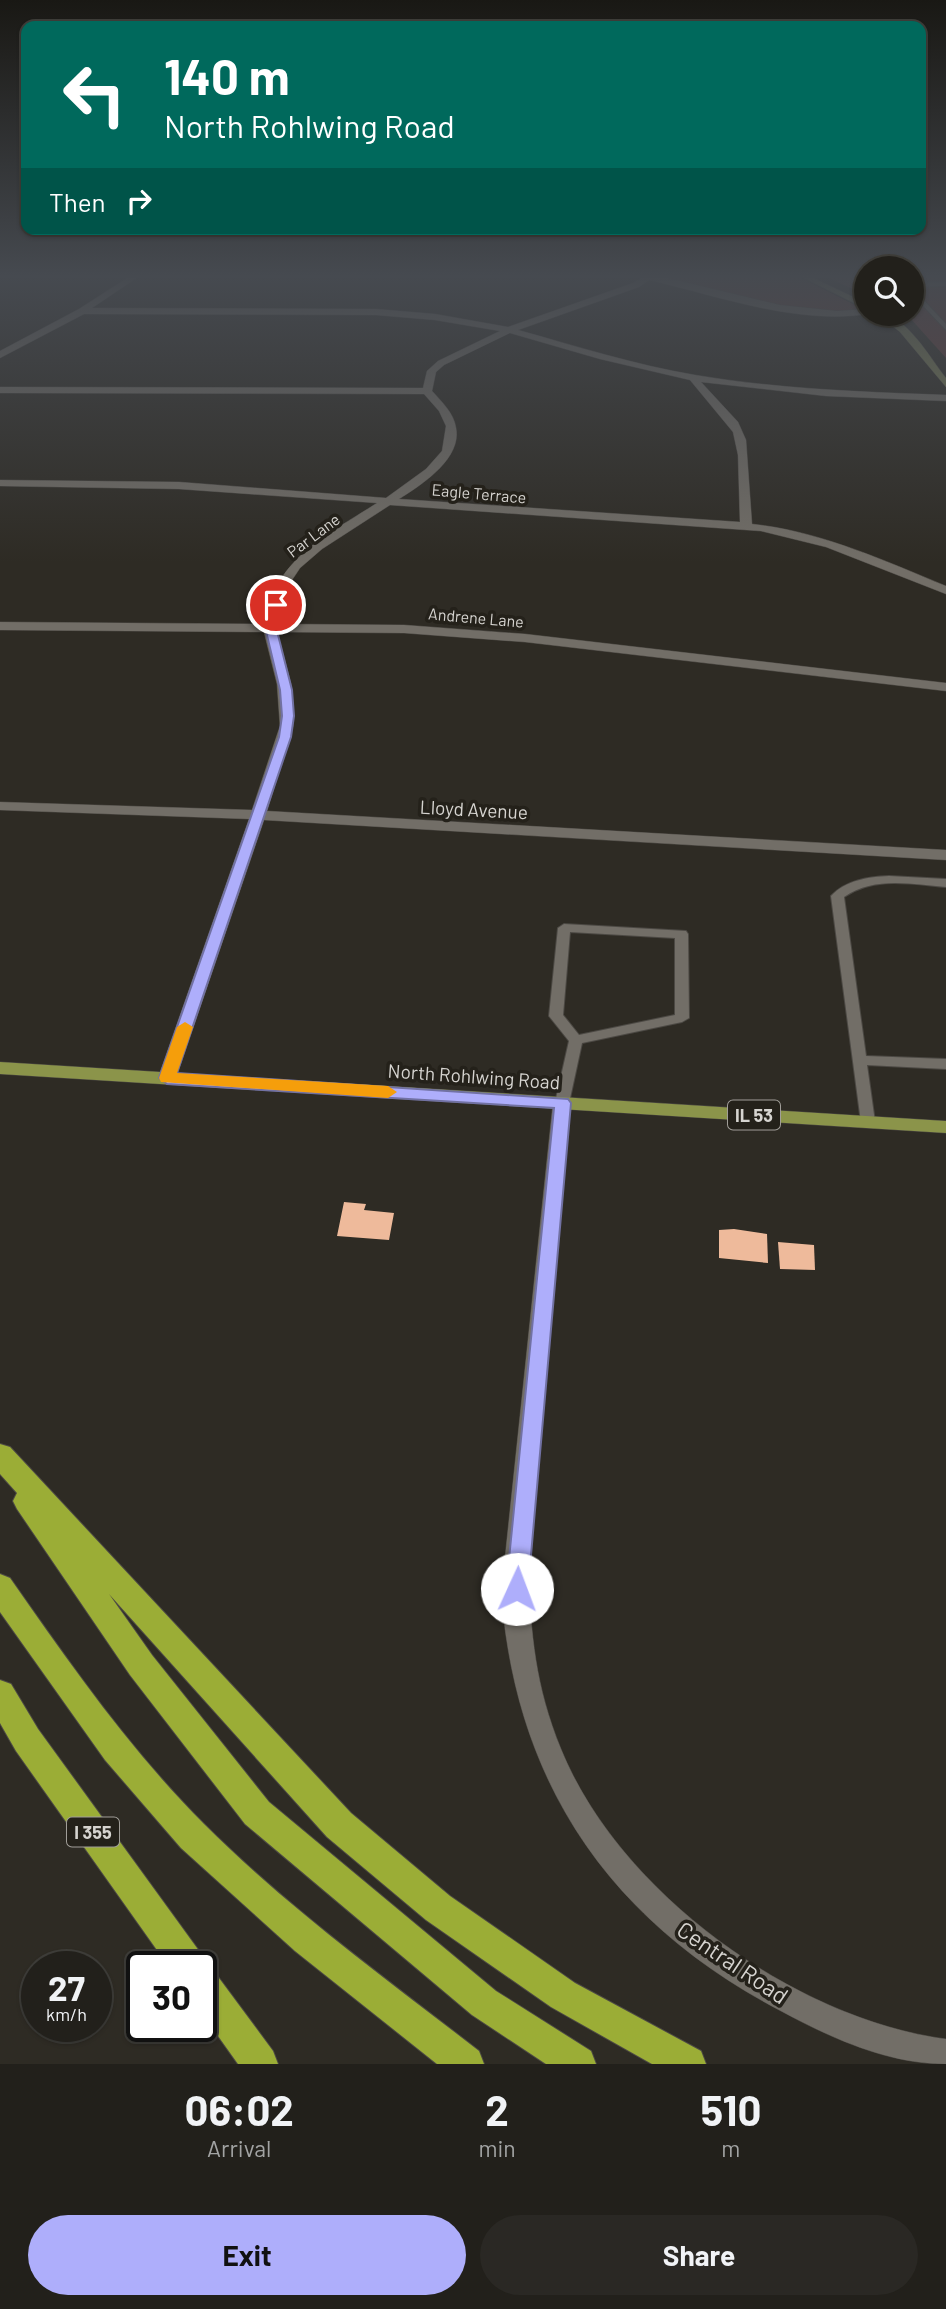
<!DOCTYPE html>
<style>
:root{--surface:#22201b;--page:#2a2824;--text:#f1f3f6;--muted:#a2a3a3;--line:#3f3e3a;--accent:#aeaefb}
body{margin:0;font-family:Barlow,sans-serif;background:var(--page);color:var(--text);height:100vh;display:flex;flex-direction:column;font-size:26px;white-space:nowrap}
*{box-sizing:border-box;margin:0}
p{font-size:23px;color:var(--muted)}
.icon{flex:none;width:38px;height:38px;fill:none;stroke:currentColor;stroke-width:2;stroke-linecap:round;stroke-linejoin:round}
.map{position:relative;height:2064px;overflow:hidden}
.details{display:flex;flex-direction:column;background:var(--surface);flex:1}
.details>*{flex:none}
.hud{position:absolute;left:21px;top:21px;width:905px;height:214px;border-radius:14px;box-shadow:0 2px 5px #0004,0 0 0 2px var(--line);background:#00695c;color:#fff;overflow:hidden}
.tools{position:absolute;left:854px;top:256px;display:grid;gap:14px}
.tools a{display:grid;place-items:center;width:70px;height:70px;border-radius:50%;background:var(--surface);box-shadow:0 2px 5px #0004,0 0 0 2px var(--line);font-size:35px}
.speed{position:absolute;left:21px;top:1951px;display:flex;gap:14px;font-size:35px;font-weight:700;text-align:center}
.speed>*{display:grid;place-content:center;width:91px;height:91px;border-radius:50%;background:var(--surface);box-shadow:0 2px 5px #0004,0 0 0 2px var(--line);line-height:1}
.speed small{font-size:18px;font-weight:400}
.speed .limit{border:4px solid #111;border-radius:10px;background:#fff;color:#111}
.pin{position:absolute;display:grid;place-items:center;width:60px;height:60px;color:#fff;margin:-30px;border:4px solid #fff;border-radius:50%;box-shadow:0 2px 7px #0007}
.me{position:absolute;width:77px;margin:-38px;rotate:2deg;stroke-linejoin:round;filter:drop-shadow(0 0 5px #0008)}
.turn{display:flex;align-items:center;gap:24px;height:147px;padding:0 28px;font-size:32px}
.turn .icon{width:91px;height:91px;stroke-width:2.5}
.turn b{display:block;font-size:49px;line-height:60px}
.then{display:flex;align-items:center;height:66px;padding:0 28px;background:#0003;gap:14px;font-size:26px}
.eta{display:flex;justify-content:space-evenly;align-items:center;height:119px;text-align:center}
.eta b{font-size:42px;font-weight:700;line-height:49px}
.primary-button{display:flex;gap:14px;margin-top:auto;padding:14px 28px}
.primary-button a{flex:1;height:80px;border-radius:42px;background:var(--accent);color:#111;font-size:28px;font-weight:700;line-height:80px;text-align:center}
.primary-button a+a{background:var(--page);color:var(--text)}
.map>svg:first-child{display:block}
.green{fill:#653b3b}
.building{fill:#eeba9b}
.lines{fill:none;stroke-linecap:round;stroke-linejoin:round}
.lane-casing{stroke:#4c4944;stroke-width:2}
.street-casing{stroke:#4c4944;stroke-width:1}
.secondary-casing{stroke:#4c4944;stroke-width:1}
.primary-casing{stroke:#4c4944;stroke-width:1}
.highway-casing{stroke:#4c4944;stroke-width:2}
.lane{fill:#726e67;fill-rule:evenodd}
.street{fill:#726e67;fill-rule:evenodd}
.secondary{fill:#7e8158;fill-rule:evenodd}
.primary{fill:#8b944a;fill-rule:evenodd}
.highway{fill:#9bad36;fill-rule:evenodd}
.route{fill:#aeaefb;stroke:#7171a3;stroke-width:2}
.slow{fill:#f59e0b}
.labels{text-anchor:middle;dominant-baseline:central;stroke-width:7;stroke-linejoin:round;paint-order:stroke}
.far-street-label{font-size:16px;fill:#d6d4d0;stroke:#24211a}
.shield{fill:#24211a;stroke:#a19e99;stroke-width:2}
.shield-label{font-size:18px;font-weight:bold;fill:#d6d4d0}
.street-label{font-size:19px;fill:#d6d4d0;stroke:#24211a}
.near-street-label{font-size:23px;fill:#d6d4d0;stroke:#24211a}
</style>
<div class="map">
<svg width="946" height="2064" viewBox="0 0 946 2064">
<rect width="100%" height="100%" fill="#2e2b24"/>
<g class="green">
<path d="M662,275H795L859,307C836,325 704,288 672,280Z"/>
<path d="M822,275H866V295Z"/>
<path d="M912,275H946V358L910,318L902,313H912Z"/>
</g>
<g class="building">
<path d="M344,1202L366,1204L364,1210L394,1213L389,1240L337,1236Z"/>
<path d="M734,1229L767,1234L768,1263L719,1258V1230Z"/>
<path d="M778,1242L814,1245L815,1270L780,1269Z"/>
</g>
<g class="lines">
<g class="lane-casing">
<g id="lane">
<path d="M946,282V286L912,287V283Z"/>
<path d="M912,288L946,324V330L912,294Z"/>
<path d="M889,876L946,879V887C911,884 874,876 844,897L866,1056L946,1059V1069L867,1065L875,1122L868,1127L861,1122L831,896C846,880 868,877 889,876Z"/>
<path d="M564,924L686,931L688,934L689,1018L682,1022L582,1043L569,1103L562,1108L555,1103L569,1041L549,1016L558,928ZM570,932L675,938V1015L579,1035L563,1015Z"/>
</g>
</g>
<g class="street-casing">
<g id="street">
<path d="M132,275H141L92,308L376,309L435,314L508,327L633,283L641,278L636,275H655L780,305L837,311L866,309L869,314C796,325 719,296 649,280L639,287L518,330C576,346 635,365 695,375C778,389 862,392 946,395V401L826,396L701,382L738,422L746,440L752,524C819,531 883,560 946,586V594L826,547L761,531L390,505L322,549L300,568L286,589L277,624L404,625L525,634L946,683V691L525,642L404,633L277,632L291,684L293,726L267,811L946,850V860L264,820L176,1078L167,1084L161,1082L158,1078L249,819L0,810V802L252,810L280,726L277,684L264,632L0,630V622L264,624C275,558 326,536 377,503L179,489L0,486V480L179,482L386,498L426,469L442,451L446,426L439,411L424,394L0,393V387L423,388L427,371L438,361L500,331L435,320L376,315L84,314L0,358V351L79,309ZM510,333L600,359L690,380L733,432L738,455L740,522L399,499C421,485 462,459 456,428C454,413 441,401 432,391L436,372L444,365Z"/>
<path d="M562,1097L571,1103L528,1567C531,1635 535,1685 561,1749C619,1892 794,2019 946,2039V2064C888,2064 831,2038 781,2011C628,1931 531,1809 506,1636C502,1613 505,1590 504,1567L553,1103Z"/>
</g>
</g>
<g class="secondary-casing">
<g id="secondary">
<path d="M798,275H807L866,303V309Z"/>
<path d="M876,313C906,313 929,357 946,378V387L900,332Z"/>
</g>
</g>
<g class="primary-casing">
<path id="primary" d="M0,1062L946,1121V1133L0,1074Z"/>
</g>
<g class="highway-casing">
<g id="highway">
<path d="M0,1444L10,1447L351,1813L450,1896L575,1983L701,2051L706,2064H652L551,2007L426,1920L327,1837L109,1594L152,1655L269,1802L496,1991L591,2051L596,2064H546L472,2015L245,1824L130,1675L17,1509L13,1501L17,1493L0,1474Z"/>
<path d="M0,1574L10,1578C70,1664 130,1750 204,1824C288,1908 385,1978 479,2051L484,2064H437L295,1951L181,1848L105,1760L0,1612Z"/>
<path d="M0,1680L11,1684L38,1729L202,1955L207,1967L213,1970L273,2051L278,2064H238L201,2012V1967H169L16,1751L0,1723Z"/>
</g>
</g>
<use href="#lane" class="lane"/>
<use href="#street" class="street"/>
<use href="#secondary" class="secondary"/>
<use href="#primary" class="primary"/>
<use href="#highway" class="highway"/>
</g>
<linearGradient id="sky" x2="0" y2="1"><stop stop-color="#191814"/><stop offset="0.49" stop-color="#464a50"/><stop offset="1" stop-color="#464a50" stop-opacity="0"/></linearGradient>
<rect width="946" height="563" fill="url(#sky)"/>
<path class="route" d="M276,602L282,605L276,627L292,690L294,716L291,737L177,1073L568,1099L571,1103L528,1589L525,1596L517,1599L509,1596L506,1589L554,1108L167,1084L159,1078L279,737L282,716L280,690L265,627L271,605Z"/>
<path class="slow" d="M185,1022L193,1027L177,1073L388,1086L397,1092L388,1098L161,1082L159,1078L177,1027Z"/>
<g class="labels">
<g class="far-street-label">
<text transform="translate(479 493) rotate(5)">Eagle Terrace</text>
<text transform="translate(313 535) rotate(-37)">Par Lane</text>
<text transform="translate(476 617) rotate(5)">Andrene Lane</text>
</g>
<g class="shield">
<rect x="728" y="1100.5" width="52" height="29" rx="5"/>
<rect x="67" y="1817.5" width="52" height="29" rx="5"/>
</g>
<g class="shield-label">
<text x="754" y="1115">IL 53</text>
<text x="93" y="1832">I 355</text>
</g>
<g class="street-label">
<text transform="translate(474 809) rotate(3)">Lloyd Avenue</text>
<text transform="translate(474 1076) rotate(4)">North Rohlwing Road</text>
</g>
<g class="near-street-label">
<text transform="translate(733 1962) rotate(34)">Central Road</text>
</g>
</g>
</svg>
<div class="tools">
<a><svg class="icon" aria-label="search" viewBox="0 0 24 24"><circle cx="10" cy="10" r="6"/><path d="M15 15l6 6"/></svg></a>
</div>
<div class="speed"><div>27<small>km/h</small></div><div class="limit">30</div></div>
<div class="pin" style="left:276px;top:605px;background:#d93025"><svg class="icon" aria-label="arrive" viewBox="0 0 24 24"><path d="M6 21V4h12l-3 4 3 4H6"/></svg></div>
<svg class="me" style="left:517px;top:1589px" viewBox="-20 -20 40 40"><circle r="19" fill="#fff"/><path d="M0-13L10 11 0 6-10 11z" fill="#aeaefb"/></svg>
<div class="hud">
<div class="turn"><svg class="icon" aria-label="left" viewBox="0 0 24 24"><path d="M17 20v-9H6M10 6l-5 5 5 5"/></svg><div><b>140 m</b>North Rohlwing Road</div></div>
<div class="then">Then<svg class="icon" aria-label="right" viewBox="0 0 24 24"><path d="M7 20v-9h11M14 6l5 5-5 5"/></svg></div>
</div>
</div>
<section class="details">
<div class="eta">
<div><b>06:02</b><p>Arrival</p></div>
<div><b>2</b><p>min</p></div>
<div><b>510</b><p>m</p></div>
</div>
<div class="primary-button"><a>Exit</a><a>Share</a></div>
</section>
